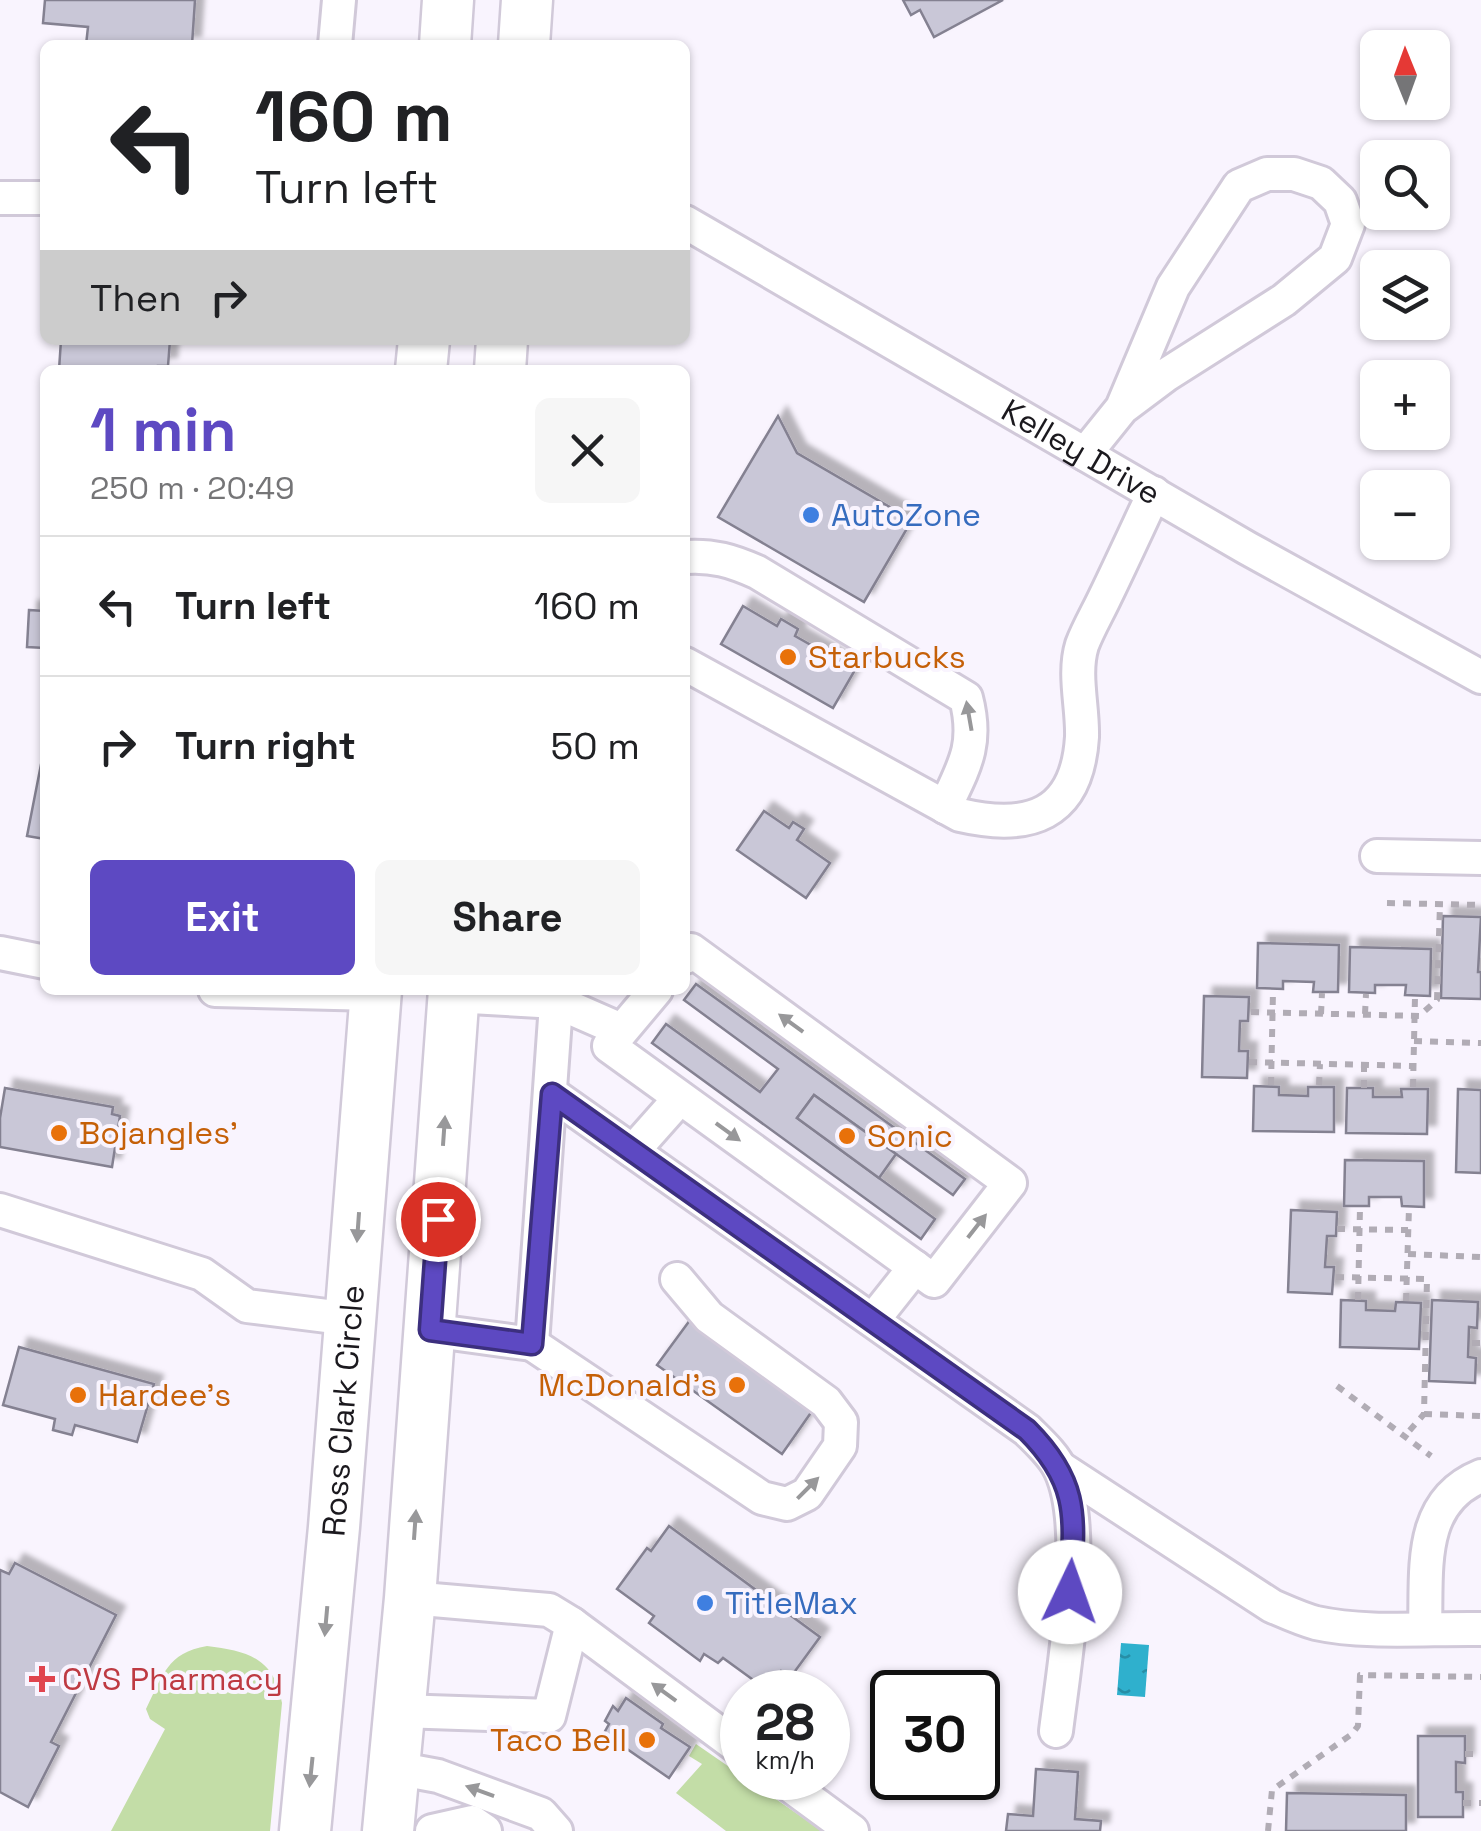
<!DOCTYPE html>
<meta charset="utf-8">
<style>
:root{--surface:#fff;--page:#f6f6f6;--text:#202124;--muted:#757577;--line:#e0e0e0;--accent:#5d49c2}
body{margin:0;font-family:"Space Grotesk",sans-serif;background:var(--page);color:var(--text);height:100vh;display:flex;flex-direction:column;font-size:38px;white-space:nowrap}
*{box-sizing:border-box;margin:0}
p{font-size:32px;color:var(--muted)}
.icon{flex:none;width:55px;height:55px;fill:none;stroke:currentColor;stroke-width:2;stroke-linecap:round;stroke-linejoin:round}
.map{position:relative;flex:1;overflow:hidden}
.details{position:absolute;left:40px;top:365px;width:650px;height:630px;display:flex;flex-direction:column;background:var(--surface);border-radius:15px;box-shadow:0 2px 8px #0004}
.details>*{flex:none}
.hud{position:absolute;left:40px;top:40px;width:650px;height:305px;border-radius:15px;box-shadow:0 2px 8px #0004;background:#fff;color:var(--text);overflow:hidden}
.needle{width:65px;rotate:359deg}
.controls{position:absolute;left:1360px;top:30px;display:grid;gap:20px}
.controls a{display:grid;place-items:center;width:90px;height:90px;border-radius:15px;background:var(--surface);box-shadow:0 2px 8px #0004;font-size:50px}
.speed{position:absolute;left:720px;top:1670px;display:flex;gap:20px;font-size:50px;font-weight:700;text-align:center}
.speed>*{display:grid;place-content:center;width:130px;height:130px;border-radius:50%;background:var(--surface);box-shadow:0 2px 8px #0004;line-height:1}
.speed small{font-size:25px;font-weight:400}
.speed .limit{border:5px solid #111;border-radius:15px;background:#fff;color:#111}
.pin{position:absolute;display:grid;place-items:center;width:85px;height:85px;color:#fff;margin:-42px;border:5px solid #fff;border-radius:50%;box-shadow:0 2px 10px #0007}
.me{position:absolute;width:110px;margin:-55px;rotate:3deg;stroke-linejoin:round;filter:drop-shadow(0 0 8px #0008)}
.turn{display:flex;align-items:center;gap:35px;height:210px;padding:0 50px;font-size:45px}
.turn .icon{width:130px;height:130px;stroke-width:2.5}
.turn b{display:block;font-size:70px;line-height:85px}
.then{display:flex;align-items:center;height:95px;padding:0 50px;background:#0003;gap:20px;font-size:38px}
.round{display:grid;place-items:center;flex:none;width:105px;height:105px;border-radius:15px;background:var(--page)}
.overview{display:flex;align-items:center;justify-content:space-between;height:170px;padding:0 50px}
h1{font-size:60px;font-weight:700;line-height:75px;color:var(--accent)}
.primary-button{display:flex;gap:20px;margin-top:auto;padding:20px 50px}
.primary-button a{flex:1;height:115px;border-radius:15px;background:var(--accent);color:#fff;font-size:40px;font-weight:700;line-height:115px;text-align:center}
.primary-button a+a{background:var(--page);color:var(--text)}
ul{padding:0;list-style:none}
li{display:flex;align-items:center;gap:30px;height:140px;padding:0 50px;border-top:2px solid var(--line)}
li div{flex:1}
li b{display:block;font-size:38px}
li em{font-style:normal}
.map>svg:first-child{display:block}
.grass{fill:#c3dda7}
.water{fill:url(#water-ripples)}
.building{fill:#c9c7d7;stroke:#848191;stroke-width:2.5;filter:url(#shadow)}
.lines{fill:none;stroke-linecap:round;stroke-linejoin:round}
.minor-casing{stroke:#d1c9d9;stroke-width:38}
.highway-casing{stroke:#d1c9d9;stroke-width:55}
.path{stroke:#b1acb5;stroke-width:6;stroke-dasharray:8 8;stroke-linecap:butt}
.minor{stroke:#fff;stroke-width:32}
.highway{stroke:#fff;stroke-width:50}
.oneway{fill:#98989a}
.route-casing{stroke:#3c2f7e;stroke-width:25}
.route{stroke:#5d49c2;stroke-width:18}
.shop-dot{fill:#3f7fe0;stroke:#f9f4fe;stroke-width:4}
.food-dot{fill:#e8710a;stroke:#f9f4fe;stroke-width:4}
.health-dot{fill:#e0444e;stroke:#f9f4fe;stroke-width:4}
.labels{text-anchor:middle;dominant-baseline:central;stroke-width:8;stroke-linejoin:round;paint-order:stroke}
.street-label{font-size:32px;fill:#1b191e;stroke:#f9f4fe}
.shop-label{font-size:32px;fill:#366cbe;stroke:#f9f4fe;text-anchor:start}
.food-label{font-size:32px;fill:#c56008;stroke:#f9f4fe;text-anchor:start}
.health-label{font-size:32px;fill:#be3a42;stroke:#f9f4fe;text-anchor:start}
</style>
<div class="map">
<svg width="1481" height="1831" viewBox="0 0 1481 1831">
<defs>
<pattern id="water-ripples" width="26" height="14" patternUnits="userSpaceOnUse" patternTransform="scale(2.5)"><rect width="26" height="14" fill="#2fb0cd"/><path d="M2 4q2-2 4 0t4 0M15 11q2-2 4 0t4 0" fill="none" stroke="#278ea6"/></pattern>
<filter id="shadow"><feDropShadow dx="9" dy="-9" stdDeviation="2.5" flood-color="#0004"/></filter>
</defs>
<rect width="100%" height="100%" fill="#f9f4fe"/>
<g class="grass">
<path d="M207,1646C248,1651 274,1658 282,1703L270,1831H111L165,1729L150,1719L146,1709C163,1675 167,1653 207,1646Z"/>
<path d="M696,1744L822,1831H726L676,1793L702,1764L689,1756Z"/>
</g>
<path class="water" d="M1121,1643L1149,1645L1145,1697L1117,1695Z"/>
<g class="building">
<path d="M45,0H195L192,45H86L88,27L43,23Z"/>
<path d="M903,0H1003L934,37L920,10L911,15Z"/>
<path d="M61,340H170L168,366H158V370H59Z"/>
<path d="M778,416L797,453L912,520L864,602L718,517Z"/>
<path d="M743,606L777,626L781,619L798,629L795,636L855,670L833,708L721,644Z"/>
<path d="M29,610L45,611V648L27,647Z"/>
<path d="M45,744V839L27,836Z"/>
<path d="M764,811L789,828L793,822L804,829L797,840L830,863L806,898L737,850Z"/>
<path d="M1443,916L1481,917L1478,972H1481V999L1441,998Z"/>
<path d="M1258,943L1339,945L1338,992H1313L1314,982L1283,981V989L1257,988Z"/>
<path d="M1350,947L1431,949L1430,996L1405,995L1406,985H1375V993L1349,992Z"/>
<path d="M696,984L965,1179L953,1195L814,1095L797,1118L935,1219L921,1239L652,1043L666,1024L760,1092L778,1069L684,1000Z"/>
<path d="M1204,996L1249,997L1248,1021H1240L1239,1051H1248L1247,1078L1202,1077Z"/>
<path d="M1254,1086L1279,1087V1095L1308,1096V1087H1334V1132L1253,1131Z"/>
<path d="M5,1088L113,1107L112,1114L120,1116L112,1167L0,1147V1118Z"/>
<path d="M1347,1088H1373V1097H1402L1401,1089H1428L1427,1134L1346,1133Z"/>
<path d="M1458,1089L1481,1090V1173L1456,1172Z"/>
<path d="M814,1095L896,1154L879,1178L797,1118Z"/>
<path d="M1345,1160L1424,1161V1207L1402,1206L1401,1197H1369V1206H1344Z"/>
<path d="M1291,1210L1337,1212L1336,1236H1327L1325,1267H1334L1332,1294L1288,1292Z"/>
<path d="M1341,1300L1366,1301V1310L1395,1311L1396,1302L1421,1303L1419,1349L1340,1347Z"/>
<path d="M1432,1300L1478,1302L1477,1328L1469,1327L1468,1357L1476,1358L1475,1383L1429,1381Z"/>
<path d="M693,1316L817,1404L782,1454L657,1365Z"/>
<path d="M19,1347L154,1384L137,1442L75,1425L72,1435L53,1430L55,1419L3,1405Z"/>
<path d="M669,1526L820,1637L790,1678L781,1671L767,1690L723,1658L718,1663L704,1654L700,1661L649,1623L654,1616L617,1589L647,1548L651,1551Z"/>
<path d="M15,1563L116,1615L51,1742L59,1746L28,1807L0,1792V1570L9,1574Z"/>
<path d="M626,1698L663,1724L661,1728L690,1747L669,1778L604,1733L609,1724L605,1721L613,1706L618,1711Z"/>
<path d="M1418,1736H1465V1763L1456,1762V1792H1463V1817H1418Z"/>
<path d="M1036,1769L1078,1772L1075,1819L1101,1821L1100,1831H1006L1008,1814L1033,1816Z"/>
<path d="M1287,1793L1406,1795V1831H1286Z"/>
</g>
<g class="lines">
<g class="minor-casing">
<g id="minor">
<path d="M335,45L339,0"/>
<path d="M0,198H45"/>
<path id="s1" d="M685,222L1247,548L1481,677"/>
<path d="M1085,454L1122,408L1173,287L1239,186L1267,174H1294L1321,183L1340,201L1348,224L1335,258L1284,300L1166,375L1122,408"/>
<path d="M685,557C713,555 732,561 757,572L966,698C978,744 965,765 945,807"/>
<path d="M685,664L960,815C1029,831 1077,816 1082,737C1083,707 1073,674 1082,645C1088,629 1098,612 1105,597C1122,562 1138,527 1154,493"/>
<path d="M1377,856L1481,858"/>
<path d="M0,953L45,962"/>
<path d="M215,990L375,994"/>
<path d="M656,990L609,1046L934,1281L1010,1183L691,950L685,957"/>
<path d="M453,996L557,1002L621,1030"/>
<path d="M552,1094L1027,1430C1039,1442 1054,1455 1061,1471C1088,1530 1064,1665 1056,1731"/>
<path d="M633,1151L680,1098"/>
<path d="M0,1210L202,1274L247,1306L351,1319"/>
<path d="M873,1320L915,1267"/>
<path d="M429,1330L532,1344L557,990"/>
<path d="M532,1344L762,1498L787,1504L807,1494L840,1446L841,1422L826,1402L709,1317L677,1279"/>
<path d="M1060,1468L1272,1606C1286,1612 1301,1619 1316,1623C1366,1634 1429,1628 1481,1629"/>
<path d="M572,1624L742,1750"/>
<path d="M1425,1628C1427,1570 1417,1502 1481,1476"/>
<path d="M400,1711L549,1716L572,1624L549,1610L410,1598"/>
<path d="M395,1768L438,1776L541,1814L556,1831"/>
<path d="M780,1778L852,1831"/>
<path d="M432,1831L472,1822L485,1831"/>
</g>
</g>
<g class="highway-casing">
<g id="highway">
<path d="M445,45L448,0"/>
<path d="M524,45L527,0"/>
<path d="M421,370L424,340"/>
<path d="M500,370L502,340"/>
<path id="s2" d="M305,1831L334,1527L376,990"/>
<path d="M388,1831L410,1598L454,990"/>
</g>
</g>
<g class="path">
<path d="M1387,903L1481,905"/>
<path d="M1251,1012L1419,1016L1437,1000L1440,904"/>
<path d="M1321,1014L1322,993"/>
<path d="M1365,1014L1366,994"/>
<path d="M1414,1041L1481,1043"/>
<path d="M1249,1062L1413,1066"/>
<path d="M1271,1085L1273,991"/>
<path d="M1319,1085L1320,1064"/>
<path d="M1413,1087L1415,997"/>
<path d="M1364,1088V1065"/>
<path d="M1337,1229L1408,1230"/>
<path d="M1408,1254L1481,1257"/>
<path d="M1336,1277L1427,1279L1424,1414L1404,1437"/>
<path d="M1358,1300L1360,1208"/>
<path d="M1406,1301L1409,1208"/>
<path d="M1472,1343H1481"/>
<path d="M1337,1386L1431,1456"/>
<path d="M1424,1414L1481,1416"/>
<path d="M1465,1754H1481"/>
<path d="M1463,1803H1481"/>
<path d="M1268,1831L1272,1790L1352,1734L1358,1726L1360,1675L1481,1677"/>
</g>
<use href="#minor" class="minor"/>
<use href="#highway" class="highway"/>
</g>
<defs><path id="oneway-solid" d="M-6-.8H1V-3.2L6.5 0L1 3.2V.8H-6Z" transform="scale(2.5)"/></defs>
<g class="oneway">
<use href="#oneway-solid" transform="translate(969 716) rotate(-100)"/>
<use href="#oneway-solid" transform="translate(791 1023) rotate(-144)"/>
<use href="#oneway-solid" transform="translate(444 1131) rotate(-86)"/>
<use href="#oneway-solid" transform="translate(728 1132) rotate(36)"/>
<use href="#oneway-solid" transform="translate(977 1226) rotate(-52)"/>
<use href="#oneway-solid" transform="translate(358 1227) rotate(94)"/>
<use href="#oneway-solid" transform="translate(808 1488) rotate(-45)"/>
<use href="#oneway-solid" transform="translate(415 1525) rotate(-86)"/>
<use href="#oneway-solid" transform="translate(326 1621) rotate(95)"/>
<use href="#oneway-solid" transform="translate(664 1692) rotate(-144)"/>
<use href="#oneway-solid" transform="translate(311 1772) rotate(96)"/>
<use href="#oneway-solid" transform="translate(480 1791) rotate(-160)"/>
</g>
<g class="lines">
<g class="route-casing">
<path id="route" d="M438,1219L430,1330L532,1344L552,1094L1027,1430C1082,1485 1074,1520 1070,1592"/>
</g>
<use href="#route" class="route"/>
</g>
<g class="shop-dot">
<circle cx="811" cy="515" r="10"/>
<circle cx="705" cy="1603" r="10"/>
</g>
<g class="food-dot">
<circle cx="788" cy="657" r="10"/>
<circle cx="59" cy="1133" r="10"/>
<circle cx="847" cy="1136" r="10"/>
<circle cx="737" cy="1385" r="10"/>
<circle cx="78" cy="1395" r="10"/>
<circle cx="647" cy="1740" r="10"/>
</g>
<path class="health-dot" d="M37 1664h10v10h10v10h-10v10h-10v-10h-10v-10h10z"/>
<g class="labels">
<g class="street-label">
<text stroke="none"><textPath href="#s1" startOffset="458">Kelley Drive</textPath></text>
<text stroke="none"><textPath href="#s2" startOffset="422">Ross Clark Circle</textPath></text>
</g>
<g class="shop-label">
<text x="831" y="515">AutoZone</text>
<text x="725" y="1603">TitleMax</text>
</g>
<g class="food-label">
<text x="808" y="657">Starbucks</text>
<text x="79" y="1133">Bojangles'</text>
<text x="867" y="1136">Sonic</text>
<text x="717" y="1385" text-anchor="end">McDonald's</text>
<text x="98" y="1395">Hardee's</text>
<text x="627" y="1740" text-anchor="end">Taco Bell</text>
</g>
<g class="health-label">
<text x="62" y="1679">CVS Pharmacy</text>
</g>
</g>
</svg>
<div class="controls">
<a><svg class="needle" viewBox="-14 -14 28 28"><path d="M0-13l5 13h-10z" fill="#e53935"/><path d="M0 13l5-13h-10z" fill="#757577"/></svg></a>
<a><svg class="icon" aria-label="search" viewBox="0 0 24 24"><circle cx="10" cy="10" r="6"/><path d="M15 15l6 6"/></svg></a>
<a><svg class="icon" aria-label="layers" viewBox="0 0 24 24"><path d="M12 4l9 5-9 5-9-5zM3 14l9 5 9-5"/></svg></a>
<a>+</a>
<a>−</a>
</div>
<div class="speed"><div>28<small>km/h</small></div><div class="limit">30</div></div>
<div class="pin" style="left:438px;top:1219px;background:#d93025"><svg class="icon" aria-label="arrive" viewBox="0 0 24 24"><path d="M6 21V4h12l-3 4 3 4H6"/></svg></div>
<svg class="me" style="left:1070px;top:1592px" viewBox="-20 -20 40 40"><circle r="19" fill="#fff"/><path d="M0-13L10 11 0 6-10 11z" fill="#5d49c2"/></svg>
<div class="hud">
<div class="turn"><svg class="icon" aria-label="left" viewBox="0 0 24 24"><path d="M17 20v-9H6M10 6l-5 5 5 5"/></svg><div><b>160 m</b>Turn left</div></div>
<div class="then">Then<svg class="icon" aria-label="right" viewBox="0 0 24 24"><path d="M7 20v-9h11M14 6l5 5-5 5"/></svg></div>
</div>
<section class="details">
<div class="overview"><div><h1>1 min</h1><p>250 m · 20:49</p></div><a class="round"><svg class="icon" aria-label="close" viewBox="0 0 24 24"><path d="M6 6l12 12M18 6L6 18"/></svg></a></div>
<ul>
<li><svg class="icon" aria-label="left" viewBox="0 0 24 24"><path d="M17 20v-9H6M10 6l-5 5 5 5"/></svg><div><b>Turn left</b></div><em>160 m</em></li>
<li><svg class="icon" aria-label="right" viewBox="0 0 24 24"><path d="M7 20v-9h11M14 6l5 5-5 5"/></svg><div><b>Turn right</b></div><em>50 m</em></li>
</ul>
<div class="primary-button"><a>Exit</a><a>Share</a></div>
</section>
</div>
